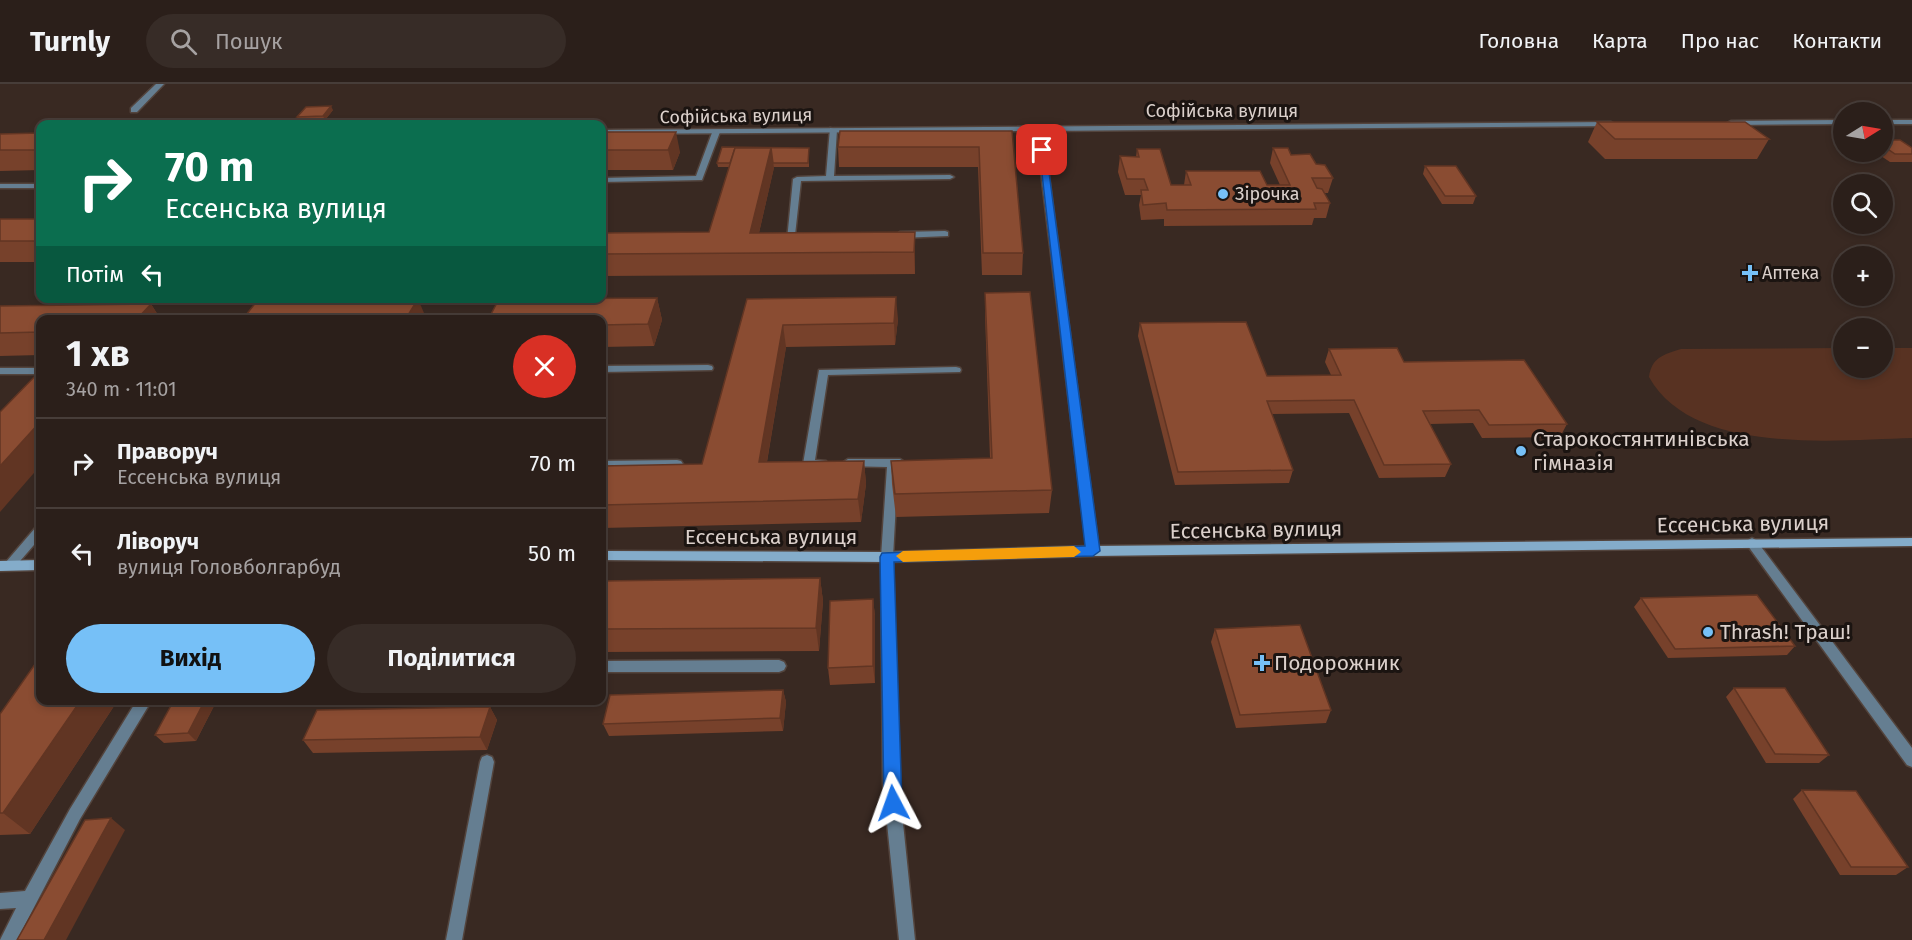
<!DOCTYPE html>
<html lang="uk">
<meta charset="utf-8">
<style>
:root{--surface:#2b1f1a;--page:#372c27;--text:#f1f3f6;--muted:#a6a2a2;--line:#473d39;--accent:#76c0f7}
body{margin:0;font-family:"Fira Sans",sans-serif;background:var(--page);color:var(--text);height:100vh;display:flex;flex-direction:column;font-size:22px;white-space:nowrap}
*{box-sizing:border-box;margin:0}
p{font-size:20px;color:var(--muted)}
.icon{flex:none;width:33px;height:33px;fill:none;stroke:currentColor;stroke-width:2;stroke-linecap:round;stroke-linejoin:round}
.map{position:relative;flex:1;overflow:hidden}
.panel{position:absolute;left:36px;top:231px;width:570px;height:390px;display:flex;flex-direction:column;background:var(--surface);border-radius:12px;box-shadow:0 3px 9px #0003,0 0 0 2px var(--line)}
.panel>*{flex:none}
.banner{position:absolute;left:36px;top:36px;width:570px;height:183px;border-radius:12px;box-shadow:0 3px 9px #0003,0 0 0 2px var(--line);background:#0b6e4f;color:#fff;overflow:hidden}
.needle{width:39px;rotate:79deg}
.tools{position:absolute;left:1833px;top:18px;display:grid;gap:12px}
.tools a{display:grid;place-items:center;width:60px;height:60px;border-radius:50%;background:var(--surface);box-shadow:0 3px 9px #0003,0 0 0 2px var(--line);font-size:30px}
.pin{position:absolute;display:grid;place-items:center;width:51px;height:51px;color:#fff;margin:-26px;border-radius:12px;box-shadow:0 3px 9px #0006}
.me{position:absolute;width:66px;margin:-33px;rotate:356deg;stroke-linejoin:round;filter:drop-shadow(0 0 4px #0008)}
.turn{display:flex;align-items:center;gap:21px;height:126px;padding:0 30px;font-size:27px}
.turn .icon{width:78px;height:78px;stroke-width:2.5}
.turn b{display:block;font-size:42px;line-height:51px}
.then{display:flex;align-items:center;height:57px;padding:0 30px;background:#0003;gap:12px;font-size:22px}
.round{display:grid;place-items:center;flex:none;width:63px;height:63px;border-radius:32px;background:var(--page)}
.overview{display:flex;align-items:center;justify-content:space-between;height:102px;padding:0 30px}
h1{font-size:36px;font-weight:700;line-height:45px}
.action{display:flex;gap:12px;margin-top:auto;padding:12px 30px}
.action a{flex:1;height:69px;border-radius:36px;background:var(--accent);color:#111;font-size:24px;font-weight:700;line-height:69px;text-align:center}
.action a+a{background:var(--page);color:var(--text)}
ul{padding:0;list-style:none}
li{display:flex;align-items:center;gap:18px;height:90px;padding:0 30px;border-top:2px solid var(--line)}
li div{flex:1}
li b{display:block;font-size:22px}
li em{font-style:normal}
header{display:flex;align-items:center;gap:36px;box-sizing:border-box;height:84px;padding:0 30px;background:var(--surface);border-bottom:2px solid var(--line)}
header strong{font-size:28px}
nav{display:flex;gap:33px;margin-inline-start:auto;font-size:21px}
.search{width:420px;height:54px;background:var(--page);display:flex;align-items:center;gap:15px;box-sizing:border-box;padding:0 21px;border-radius:33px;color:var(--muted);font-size:22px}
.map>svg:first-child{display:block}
.green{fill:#583222}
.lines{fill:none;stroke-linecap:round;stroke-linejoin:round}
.lane-casing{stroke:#53443d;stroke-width:3}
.street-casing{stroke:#53443d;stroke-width:3}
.secondary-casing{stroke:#53443d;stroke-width:3}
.lane{fill:#657e91;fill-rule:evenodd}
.street{fill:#657e91;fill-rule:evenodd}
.secondary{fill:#84acca;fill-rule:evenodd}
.wall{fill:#77412b}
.shaded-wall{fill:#613523}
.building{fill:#8a4c32;stroke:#613523;stroke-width:1.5}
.route{fill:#1a73e8;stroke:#114b97;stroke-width:1.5}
.slow{fill:#f59e0b}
.poi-dot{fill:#76c0f7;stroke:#1b1411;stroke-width:2}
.labels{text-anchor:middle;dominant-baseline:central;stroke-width:6;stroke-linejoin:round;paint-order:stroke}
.far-street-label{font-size:18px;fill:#dbd0cb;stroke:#1b1411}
.far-poi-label{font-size:18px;fill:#dbd0cb;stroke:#1b1411;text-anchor:start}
.poi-label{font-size:21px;fill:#dbd0cb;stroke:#1b1411;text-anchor:start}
.street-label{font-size:21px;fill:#dbd0cb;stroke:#1b1411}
</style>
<header>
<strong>Turnly</strong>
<div class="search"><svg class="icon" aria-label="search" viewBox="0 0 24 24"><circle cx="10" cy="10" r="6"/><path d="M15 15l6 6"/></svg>Пошук</div>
<nav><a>Головна</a><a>Карта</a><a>Про нас</a><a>Контакти</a></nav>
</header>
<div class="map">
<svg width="1912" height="856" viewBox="0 0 1912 856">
<rect width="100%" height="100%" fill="#392922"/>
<path class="green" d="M1843,264L1844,284H1882L1883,264H1912V354C1835,356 1693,372 1649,293C1652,273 1663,271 1681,265Z"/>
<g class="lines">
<g class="lane-casing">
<g id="lane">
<path d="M156,0H164L137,28H131V24Z"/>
<path d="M830,44L837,46L834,92L950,91L954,93L950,95L801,97L795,151H801L805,154L801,157L787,156L793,95L797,93L826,92Z"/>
<path d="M713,46L720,48L702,96L602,98V94L696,92Z"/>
<rect x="0" y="100" width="40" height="4"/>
<path d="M945,147L948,148V152L900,154L896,151L900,148Z"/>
<path d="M708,281L712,282L713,284L712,286L602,288V282Z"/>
<path d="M956,283L960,284L961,286L960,288L828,291L815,376L826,377L828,380L822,384L805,383L803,380L819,286Z"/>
<path d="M0,284H39L40,290H0Z"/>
<path d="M848,375H900L906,379L904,382L898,383L893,473L899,700L915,856H899L883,700L881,473L887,383L844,382L842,379Z"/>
<path d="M677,376L681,377L683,380L681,383L602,385V377Z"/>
<path d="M1752,454L1756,456L1912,664V683L1907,681L1748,462L1746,459L1748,456Z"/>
<path d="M779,576L784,578L786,582L784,586L779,588H602V577Z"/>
<path d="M487,671L492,673L494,678L462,856H446L480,678L482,673Z"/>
</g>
</g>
<g class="street-casing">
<g id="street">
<path d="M1844,36V40L1731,41L1727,39L1731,37Z"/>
<rect x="1882" y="36" width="30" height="4"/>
<path d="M1611,38L1615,40L1614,42L1043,47L1099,467L1097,470H1089L1087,467L1036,47L602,50V46Z"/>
<path d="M40,442V454L14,484H6L4,481L6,478L36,443Z"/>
<path d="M137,616H152L80,735L17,856H0L16,824L0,825V809L25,807L70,725Z"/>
</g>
</g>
<g class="secondary-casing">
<g id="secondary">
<path d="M1912,454V462L1093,472L887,478L602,476V467L887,468L1093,462Z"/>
<path d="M40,476V486L0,487V477Z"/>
</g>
</g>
<use href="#lane" class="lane"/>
<use href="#street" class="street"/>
<use href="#secondary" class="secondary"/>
</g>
<g class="wall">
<path d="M333,26L325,36L299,37L297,33Z"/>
<path d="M1597,38L1769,55L1757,75H1605L1588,58Z"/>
<path d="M1012,47L1023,169L1022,191H982L978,83H839L838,63Z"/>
<path d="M602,48L680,68L673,86H602Z"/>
<path d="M40,49V86L0,87V50Z"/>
<path d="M1882,56L1912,64V78H1890L1875,68H1882Z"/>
<path d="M1273,64L1316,80L1333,94L1328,109H1324L1330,119L1326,134H1314L1312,141L1164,142V135L1141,136L1139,121L1141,111H1125L1118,88L1120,72L1136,73L1137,65L1171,101H1184L1186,87L1267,101H1280L1270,79Z"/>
<path d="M809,68V83H774L759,149L915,148V190L602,192V170L709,148L729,83H718L717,79Z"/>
<path d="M1425,82L1476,112L1473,120H1442L1423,90Z"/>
<rect x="0" y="135" width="40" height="43"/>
<path d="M985,209L1052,406L1049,429L896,433L892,400L891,377L990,374L985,231Z"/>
<path d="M657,214L662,236L654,262L602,263V236Z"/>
<path d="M747,215L898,235L895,261L786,263L767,378L864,377L866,400L861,438L602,444V385L702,380Z"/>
<path d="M151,220L161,236H40V271L0,272V222Z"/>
<path d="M1140,239L1267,292L1331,291L1325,278L1329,265L1404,278L1567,340L1560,353L1482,354L1473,339L1430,340L1451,380L1445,393L1379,394L1349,329L1272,330L1293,386L1289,399L1175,401L1138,252Z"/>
<path d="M820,494L823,517L819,567L602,568V497Z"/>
<path d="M1641,514L1795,562L1787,571L1668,574L1634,523Z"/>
<path d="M873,515L875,532V599L830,601L828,584Z"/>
<path d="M1215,545L1331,626L1326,639L1236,644L1211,558Z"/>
<path d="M1734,604L1829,671L1819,679H1766L1726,613Z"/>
<path d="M783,606L786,618L783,647L609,652L603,640Z"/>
<path d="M40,616H118L30,750L0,751V630Z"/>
<path d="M174,616H213L215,620L196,657L164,659L155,651Z"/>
<path d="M490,623L497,636L487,666L313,669L303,656Z"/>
<path d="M1802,706L1908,783L1896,791H1840L1793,715Z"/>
</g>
<g class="shaded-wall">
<path d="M331,22L333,26L325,36L323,32Z"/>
<path d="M676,48L680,68L673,86L668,66Z"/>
<path d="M771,64L774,84L754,170L750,149Z"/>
<path d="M915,148V190L914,168Z"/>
<path d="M896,213L898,235L895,261L894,239Z"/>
<path d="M657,214L662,236L654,262L648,240Z"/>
<path d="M418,215L427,236H405Z"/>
<path d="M151,220L161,236H136Z"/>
<path d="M783,241L786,263L763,401L759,378Z"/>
<path d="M40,338V382L0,428V382Z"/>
<path d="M864,377L866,400L861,438L858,415Z"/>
<path d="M820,494L823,517L819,567L816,544Z"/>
<path d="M873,515L875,532V599L873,582Z"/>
<path d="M783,606L786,618L783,647L780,634Z"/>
<path d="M81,616H118L30,750L3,729Z"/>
<path d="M205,616H213L215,620L196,657L188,649Z"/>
<path d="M490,623L497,636L487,666L480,653Z"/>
<path d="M111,734L125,746L66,856H44Z"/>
</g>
<g class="building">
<path d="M331,22L323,32L297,33L306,23Z"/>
<path d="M1597,38H1745L1769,55H1615Z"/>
<path d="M840,47H1012L1023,169H983L979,63H838Z"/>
<path d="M602,48H676L668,66H602Z"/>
<path d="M40,49V66H0V50Z"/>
<path d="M1882,56H1900L1912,64V70H1895L1882,61Z"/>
<path d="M722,63L809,64L808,79H773L771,64H735L730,79H717Z"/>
<path d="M735,64H771L750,149L915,148L914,168L602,170V149L709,148Z"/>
<path d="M1273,64H1288L1291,71L1310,70L1316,80L1325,81L1333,94H1312L1317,104L1322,105L1330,119H1314L1316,125L1167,126L1166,119L1143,121L1141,106H1148L1144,95H1127L1120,72L1139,73L1137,65H1160L1171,101H1191L1186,87H1260L1267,101H1290Z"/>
<path d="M1425,82H1456L1476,112H1445Z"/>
<rect x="0" y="135" width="40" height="22"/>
<path d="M1030,208L1052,406L895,410L891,377L992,374L985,209Z"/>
<path d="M896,213L894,239L783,241L759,378L864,377L858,415L602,421V382L702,380L747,215Z"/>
<path d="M657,214L648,240L602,241V236H488L499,215Z"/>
<path d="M418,215L405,236H242L257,217Z"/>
<path d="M151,220L136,236H40V248L0,249V222Z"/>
<path d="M1246,238L1267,292L1341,291L1329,265L1397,264L1404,278L1524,276L1567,340L1489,341L1479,326L1423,327L1451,380L1384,381L1354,316L1267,317L1293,386L1178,388L1140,239Z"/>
<path d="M40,287V338L0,382V328Z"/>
<path d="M820,494L816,544L602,545V497Z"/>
<path d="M1757,511L1795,562L1675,565L1641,514Z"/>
<path d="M873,515V582L828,584L830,517Z"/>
<path d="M1300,541L1331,626L1240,631L1215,545Z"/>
<path d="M40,573V616H81L3,729H0V630Z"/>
<path d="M1734,604H1785L1829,671L1775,670Z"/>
<path d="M783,606L780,634L603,640L610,611Z"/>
<path d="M174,616H205L188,649L155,651Z"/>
<path d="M490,623L480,653L303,656L317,626Z"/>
<path d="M1802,706L1856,707L1908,783H1851Z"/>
<path d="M111,734L44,856H17L85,736Z"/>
</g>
<path class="route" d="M1039,64L1046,66L1100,467L1093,472L894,478L902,719L899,725L893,727L887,725L884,719L880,473L882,469L1085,462Z"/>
<path class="slow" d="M1074,462L1081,468L1074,473L903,478L896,472L903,467Z"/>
<g class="poi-dot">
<circle cx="1223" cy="110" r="6"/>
<path d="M1747 180h6v6h6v6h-6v6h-6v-6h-6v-6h6z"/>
<circle cx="1521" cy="367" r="6"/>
<circle cx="1708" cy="548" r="6"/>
<path d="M1259 570h6v6h6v6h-6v6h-6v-6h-6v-6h6z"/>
</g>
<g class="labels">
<g class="far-street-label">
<text x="1222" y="27">Софійська вулиця</text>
<text transform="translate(736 32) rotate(-1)">Софійська вулиця</text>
</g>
<g class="far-poi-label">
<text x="1235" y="110">Зірочка</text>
<text x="1762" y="189">Аптека</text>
</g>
<g class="poi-label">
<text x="1533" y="355">Старокостянтинівська<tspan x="1533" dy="24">гімназія</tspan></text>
<text x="1720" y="548">Thrash! Траш!</text>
<text x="1274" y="579">Подорожник</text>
</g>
<g class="street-label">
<text transform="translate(1743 440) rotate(-1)">Ессенська вулиця</text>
<text transform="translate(1256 446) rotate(-1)">Ессенська вулиця</text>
<text x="771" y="453">Ессенська вулиця</text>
</g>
</g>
</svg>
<div class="tools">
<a><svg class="needle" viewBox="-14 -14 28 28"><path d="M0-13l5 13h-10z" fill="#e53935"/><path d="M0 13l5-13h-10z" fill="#a6a2a2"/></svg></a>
<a><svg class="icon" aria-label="search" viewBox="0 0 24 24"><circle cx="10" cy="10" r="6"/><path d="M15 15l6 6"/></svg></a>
<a>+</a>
<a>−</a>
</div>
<div class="pin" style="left:1042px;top:66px;background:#d93025"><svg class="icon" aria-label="arrive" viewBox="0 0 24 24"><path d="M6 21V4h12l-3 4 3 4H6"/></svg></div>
<svg class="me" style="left:893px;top:719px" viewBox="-20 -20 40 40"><path d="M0-17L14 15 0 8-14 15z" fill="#1a73e8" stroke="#fff" stroke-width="4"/></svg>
<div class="banner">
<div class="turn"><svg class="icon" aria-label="right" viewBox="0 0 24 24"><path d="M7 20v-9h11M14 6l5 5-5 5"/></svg><div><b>70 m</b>Ессенська вулиця</div></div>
<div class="then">Потім<svg class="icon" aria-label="left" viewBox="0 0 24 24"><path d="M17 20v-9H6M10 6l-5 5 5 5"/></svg></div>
</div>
<section class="panel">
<div class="overview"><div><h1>1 хв</h1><p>340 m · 11:01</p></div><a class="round" style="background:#d93025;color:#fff"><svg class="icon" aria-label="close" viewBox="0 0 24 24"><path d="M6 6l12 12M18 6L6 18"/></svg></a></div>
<ul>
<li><svg class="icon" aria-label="right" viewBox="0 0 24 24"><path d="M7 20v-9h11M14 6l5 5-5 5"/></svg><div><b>Праворуч</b><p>Ессенська вулиця</p></div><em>70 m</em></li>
<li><svg class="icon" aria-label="left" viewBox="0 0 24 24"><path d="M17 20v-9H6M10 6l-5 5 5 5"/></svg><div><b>Ліворуч</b><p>вулиця Головболгарбуд</p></div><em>50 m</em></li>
</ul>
<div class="action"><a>Вихід</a><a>Поділитися</a></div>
</section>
</div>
